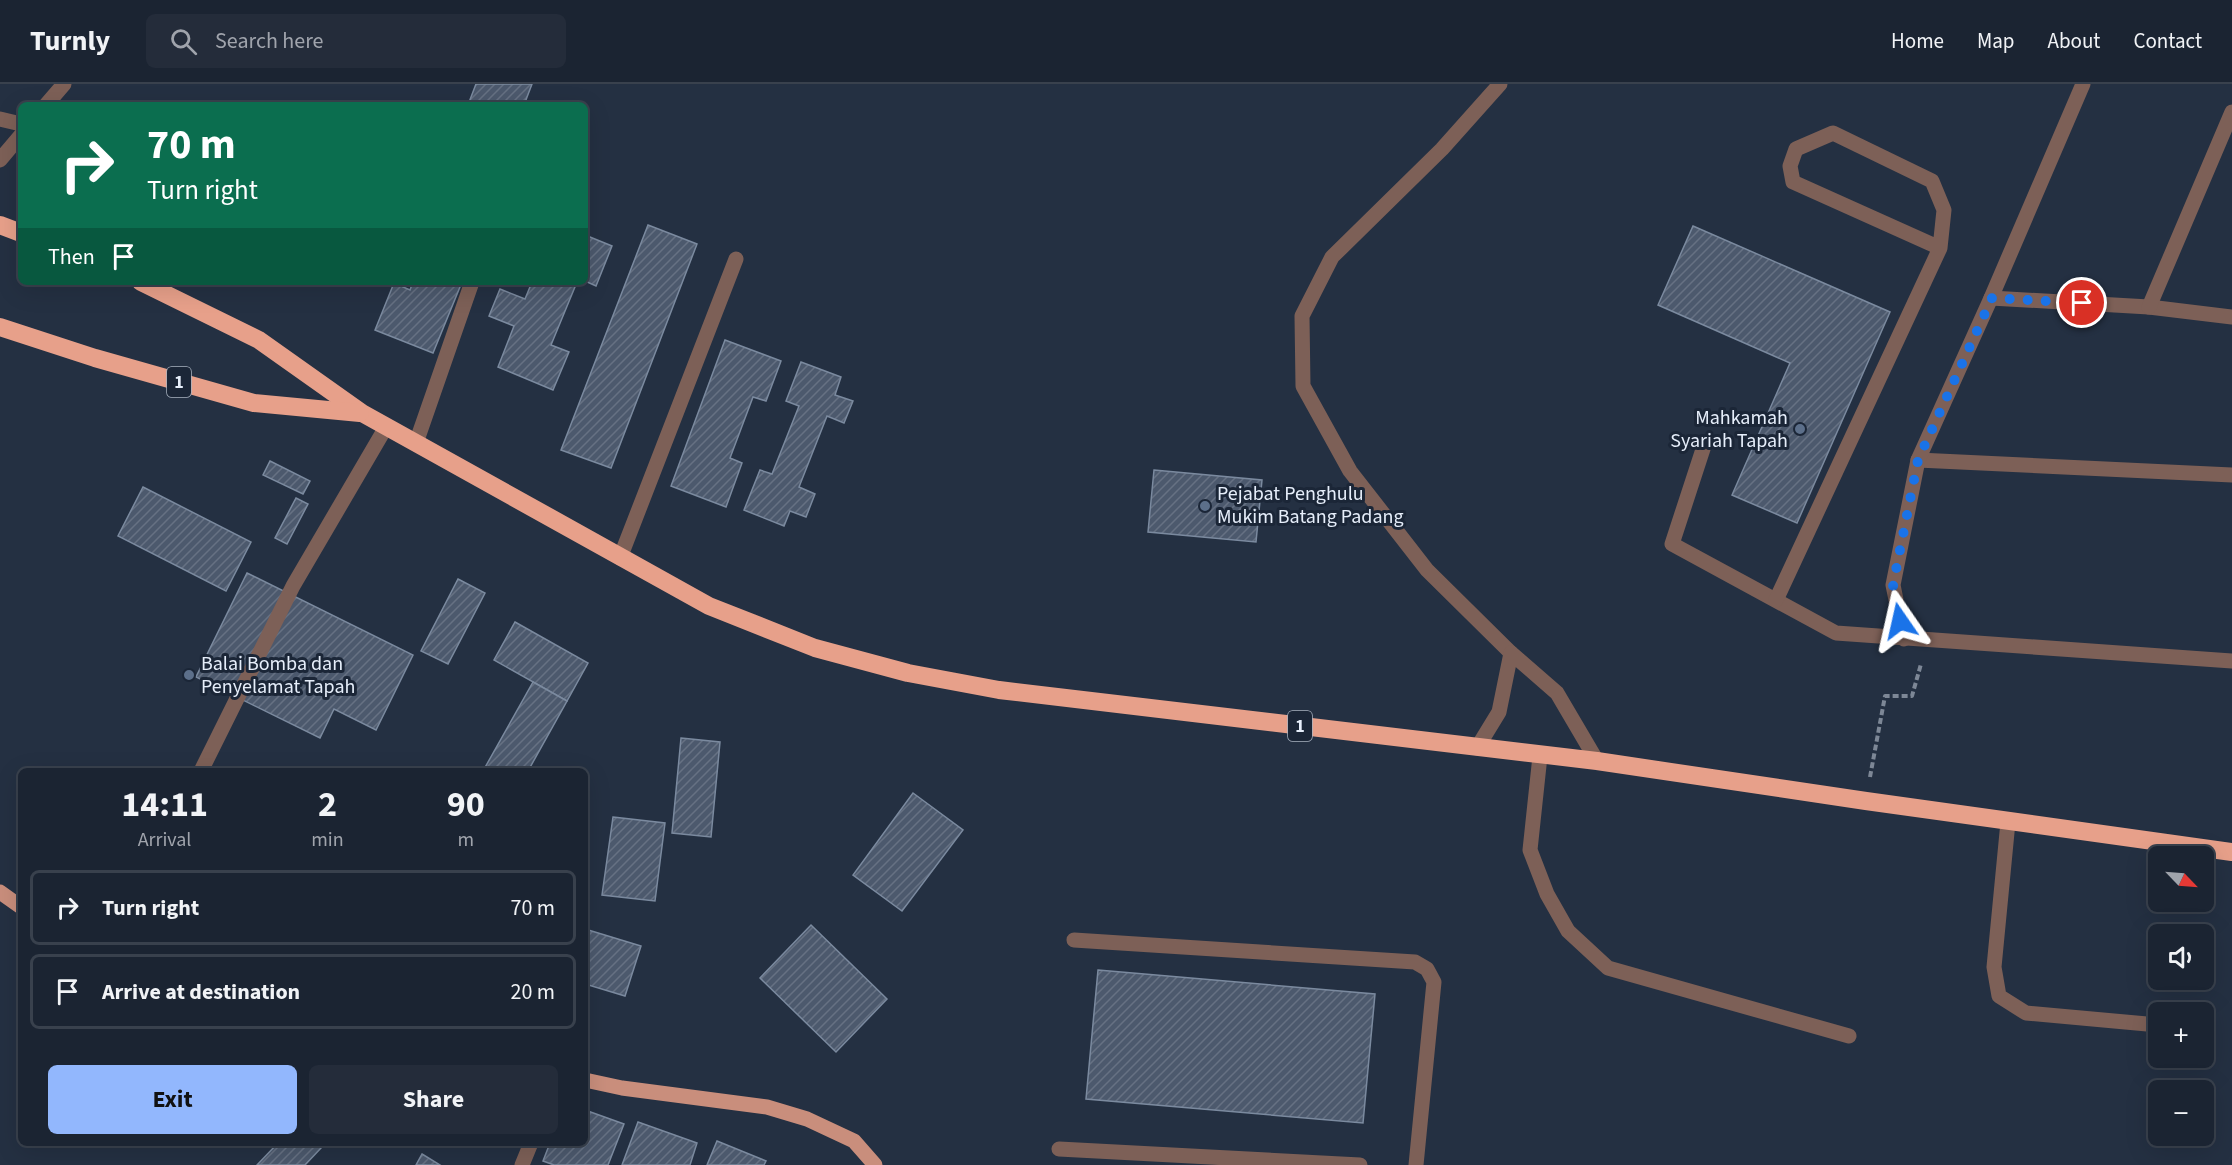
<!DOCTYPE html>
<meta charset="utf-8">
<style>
:root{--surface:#1b2432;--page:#242c3a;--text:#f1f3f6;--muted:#a0a4ac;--line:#39414d;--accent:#92b7fd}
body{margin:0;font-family:"Source Sans 3",sans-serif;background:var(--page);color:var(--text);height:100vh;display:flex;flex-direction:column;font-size:22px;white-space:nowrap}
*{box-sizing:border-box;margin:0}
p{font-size:20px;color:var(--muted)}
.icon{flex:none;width:33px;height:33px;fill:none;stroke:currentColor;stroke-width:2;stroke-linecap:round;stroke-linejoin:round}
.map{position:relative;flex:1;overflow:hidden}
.details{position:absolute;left:18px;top:684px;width:570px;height:378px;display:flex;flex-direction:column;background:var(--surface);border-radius:9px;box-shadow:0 6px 24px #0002,0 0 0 2px var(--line)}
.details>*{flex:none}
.hud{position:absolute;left:18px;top:18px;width:570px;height:183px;border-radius:9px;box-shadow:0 6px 24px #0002,0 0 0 2px var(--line);background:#0b6e4f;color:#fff;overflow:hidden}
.needle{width:39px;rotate:115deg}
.fabs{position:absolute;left:2148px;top:762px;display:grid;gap:12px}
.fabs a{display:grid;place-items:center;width:66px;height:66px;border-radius:9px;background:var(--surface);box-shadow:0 6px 24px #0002,0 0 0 2px var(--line);font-size:30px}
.pin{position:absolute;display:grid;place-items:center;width:51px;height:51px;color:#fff;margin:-26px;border:3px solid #fff;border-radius:50%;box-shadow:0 2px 6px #0007}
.me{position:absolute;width:66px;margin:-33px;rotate:349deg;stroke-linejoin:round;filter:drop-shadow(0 0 4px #0008)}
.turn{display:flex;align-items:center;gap:21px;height:126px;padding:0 30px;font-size:27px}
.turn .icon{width:78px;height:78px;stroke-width:2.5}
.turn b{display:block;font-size:42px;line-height:51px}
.then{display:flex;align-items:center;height:57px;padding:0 30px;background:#0003;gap:12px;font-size:22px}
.eta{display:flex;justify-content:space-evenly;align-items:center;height:102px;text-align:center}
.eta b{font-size:36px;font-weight:700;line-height:42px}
.action{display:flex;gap:12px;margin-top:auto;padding:12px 30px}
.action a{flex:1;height:69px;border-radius:9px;background:var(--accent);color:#111;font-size:24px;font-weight:700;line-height:69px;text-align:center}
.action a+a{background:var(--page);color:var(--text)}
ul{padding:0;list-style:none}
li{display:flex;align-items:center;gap:18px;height:75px;margin:0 12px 9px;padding:0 18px;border:3px solid var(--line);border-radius:9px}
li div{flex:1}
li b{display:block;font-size:22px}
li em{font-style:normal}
header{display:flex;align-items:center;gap:36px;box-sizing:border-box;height:84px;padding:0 30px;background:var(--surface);border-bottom:2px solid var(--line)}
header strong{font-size:28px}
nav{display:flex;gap:33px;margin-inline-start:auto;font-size:21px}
.search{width:420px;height:54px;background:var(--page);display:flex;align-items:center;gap:15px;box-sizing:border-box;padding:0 21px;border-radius:9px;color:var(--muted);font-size:22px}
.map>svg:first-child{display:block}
.building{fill:url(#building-hatch);stroke:#7b8a9f;stroke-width:1.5}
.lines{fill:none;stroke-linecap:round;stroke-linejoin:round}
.path{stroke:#7d8796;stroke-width:4;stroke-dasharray:6 3;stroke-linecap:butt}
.minor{stroke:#7d6057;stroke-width:15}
.major{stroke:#c98e7c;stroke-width:15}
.highway{stroke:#e7a08a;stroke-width:18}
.route{stroke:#1a73e8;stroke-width:10;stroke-dasharray:0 18}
.service-dot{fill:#5c6f8a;stroke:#1b2637;stroke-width:2}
.labels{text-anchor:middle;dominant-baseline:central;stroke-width:6;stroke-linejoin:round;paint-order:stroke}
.shield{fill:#1b2637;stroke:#a9b2c0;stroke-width:1.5}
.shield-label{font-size:18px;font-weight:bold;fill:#e6eefa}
.poi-label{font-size:20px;fill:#e6eefa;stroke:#1b2637;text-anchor:start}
</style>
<header>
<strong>Turnly</strong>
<div class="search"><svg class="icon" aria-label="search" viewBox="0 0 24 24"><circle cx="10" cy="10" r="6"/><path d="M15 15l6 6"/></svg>Search here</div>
<nav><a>Home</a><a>Map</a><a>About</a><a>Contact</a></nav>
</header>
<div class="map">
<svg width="2232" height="1081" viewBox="0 0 2232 1081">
<defs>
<pattern id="building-hatch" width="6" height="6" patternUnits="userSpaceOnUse" patternTransform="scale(1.5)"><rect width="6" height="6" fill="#4c596d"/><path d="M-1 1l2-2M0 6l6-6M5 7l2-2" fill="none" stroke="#667183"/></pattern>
</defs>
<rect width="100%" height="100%" fill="#243042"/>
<g class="building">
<path d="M476,0H532L524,21H468Z"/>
<path d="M648,141L697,160L611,384L561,366Z"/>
<path d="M1693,142L1890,228L1797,439L1732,411L1790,279L1658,221Z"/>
<path d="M585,151L612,162L596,202L585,197Z"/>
<path d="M413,198H462L433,269L375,246L394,199L410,206Z"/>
<path d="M532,198H577L551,261L569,268L553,306L498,283L514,242L489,232L500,205L525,215Z"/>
<path d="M725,256L781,277L766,317L753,313L730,374L742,379L726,423L671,402Z"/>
<path d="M801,278L841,293L835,311L853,317L844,339L827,332L799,403L815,410L806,433L790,427L784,442L744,426L760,386L772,390L799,322L786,317Z"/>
<path d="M270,377L310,397L303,410L263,391Z"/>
<path d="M1154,386L1262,396L1256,458L1148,448Z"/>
<path d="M143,403L251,458L226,507L118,452Z"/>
<path d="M296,414L308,420L287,460L275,454Z"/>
<path d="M247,489L413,571L376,646L334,625L320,654L196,593Z"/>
<path d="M458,495L485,509L448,580L421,567Z"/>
<path d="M515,538L588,579L567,617L494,576Z"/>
<path d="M533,598L567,617L528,687H483Z"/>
<path d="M681,654L720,658L711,753L672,749Z"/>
<path d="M913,709L963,746L902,827L853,791Z"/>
<path d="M613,733L665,739L655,817L602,811Z"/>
<path d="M811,841L887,915L836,968L760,894Z"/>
<path d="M585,845L641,862L625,912L585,900Z"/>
<path d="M1098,886L1375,910L1363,1039L1086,1015Z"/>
<path d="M585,1026L624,1040L608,1081H554L543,1077L550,1059H585Z"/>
<path d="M638,1038L697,1059L690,1081H622Z"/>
<path d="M717,1057L766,1077L764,1081H707Z"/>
<path d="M278,1059H316L321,1064L305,1081H257Z"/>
<path d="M422,1070L440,1081H416Z"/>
</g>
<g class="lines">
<path class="path" d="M1870,693L1885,612H1912L1921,580"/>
<g class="minor">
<path d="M1500,0L1442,65L1332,173L1302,232L1303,302L1350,387L1427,486L1511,569"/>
<path d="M46,21L64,0"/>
<path d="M0,35L21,40"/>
<path d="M0,76L21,51"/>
<path d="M1991,214L2149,223L2232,233"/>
<path d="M2149,223L2232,28"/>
<path d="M416,359L472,198"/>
<path d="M1704,362L1672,460L1836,549L2232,577"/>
<path d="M1918,376L2232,391"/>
<path d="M620,474L736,175"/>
<path d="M1776,516L1940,164L1793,98L1790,82L1796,65L1833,49L1932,97L1944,126L1940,164"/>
<path d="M1904,555L1893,501L1918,376L1991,214L2083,0"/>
<path d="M1477,664L1499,628L1511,569L1557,609L1597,677"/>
<path d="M1540,672L1530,766L1547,810L1568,847L1608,884L1849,952"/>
<path d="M201,687L293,502L386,343"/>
<path d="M2008,738L1994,883L1999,912L2026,929L2158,941"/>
<path d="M1074,856L1415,878L1427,885L1434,898L1416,1081"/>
<path d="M1059,1065L1360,1081"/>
<path d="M522,1081L531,1059"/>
</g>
<g class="major">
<path d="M0,808L21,823"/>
<path d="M585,996L622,1004L767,1023L807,1035L854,1057L875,1081"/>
</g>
<g class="highway">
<path d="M0,141L21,149"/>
<path d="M141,198L259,256L362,329L709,522L815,564L908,589L999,606L1597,677L1866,717L2232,768"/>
<path d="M0,243L95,274L254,319L360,329"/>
</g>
</g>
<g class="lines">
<path class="route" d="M1900,537L1893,501L1918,376L1992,214L2082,219"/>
</g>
<g class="service-dot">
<circle cx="1800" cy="345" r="6"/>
<circle cx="1205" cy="422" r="6"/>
<circle cx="189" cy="591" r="6"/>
</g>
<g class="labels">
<g class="shield">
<rect x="167" y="283" width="24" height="30" rx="4.5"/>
<rect x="1288" y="627" width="24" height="30" rx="4.5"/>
</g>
<g class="shield-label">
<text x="179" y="298">1</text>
<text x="1300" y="642">1</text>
</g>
<g class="poi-label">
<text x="1788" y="334" text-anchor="end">Mahkamah<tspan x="1788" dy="23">Syariah Tapah</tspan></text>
<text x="1217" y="410">Pejabat Penghulu<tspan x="1217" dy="23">Mukim Batang Padang</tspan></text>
<text x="201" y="580">Balai Bomba dan<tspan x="201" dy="23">Penyelamat Tapah</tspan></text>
</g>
</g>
</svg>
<div class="fabs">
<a><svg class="needle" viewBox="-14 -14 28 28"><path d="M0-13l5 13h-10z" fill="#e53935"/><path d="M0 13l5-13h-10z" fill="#a0a4ac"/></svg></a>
<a><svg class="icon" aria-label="sound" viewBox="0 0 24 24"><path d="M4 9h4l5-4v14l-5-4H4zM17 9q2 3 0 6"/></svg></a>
<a>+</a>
<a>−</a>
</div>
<div class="pin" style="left:2082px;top:219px;background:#d93025"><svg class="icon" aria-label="arrive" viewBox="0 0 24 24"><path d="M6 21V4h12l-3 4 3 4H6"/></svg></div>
<svg class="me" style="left:1900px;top:537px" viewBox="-20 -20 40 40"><path d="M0-17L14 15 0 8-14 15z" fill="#1a73e8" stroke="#fff" stroke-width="4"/></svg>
<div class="hud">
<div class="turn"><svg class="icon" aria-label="right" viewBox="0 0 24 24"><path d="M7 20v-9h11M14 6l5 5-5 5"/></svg><div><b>70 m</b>Turn right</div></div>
<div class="then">Then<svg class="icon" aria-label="arrive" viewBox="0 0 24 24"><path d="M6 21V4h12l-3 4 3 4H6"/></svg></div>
</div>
<section class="details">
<div class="eta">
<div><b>14:11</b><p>Arrival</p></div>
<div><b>2</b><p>min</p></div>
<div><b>90</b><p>m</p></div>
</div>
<ul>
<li><svg class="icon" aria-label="right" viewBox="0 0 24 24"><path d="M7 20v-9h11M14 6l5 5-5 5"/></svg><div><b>Turn right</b></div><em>70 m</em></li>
<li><svg class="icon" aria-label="arrive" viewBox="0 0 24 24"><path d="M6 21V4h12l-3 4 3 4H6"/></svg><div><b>Arrive at destination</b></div><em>20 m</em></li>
</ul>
<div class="action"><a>Exit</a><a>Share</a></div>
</section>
</div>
